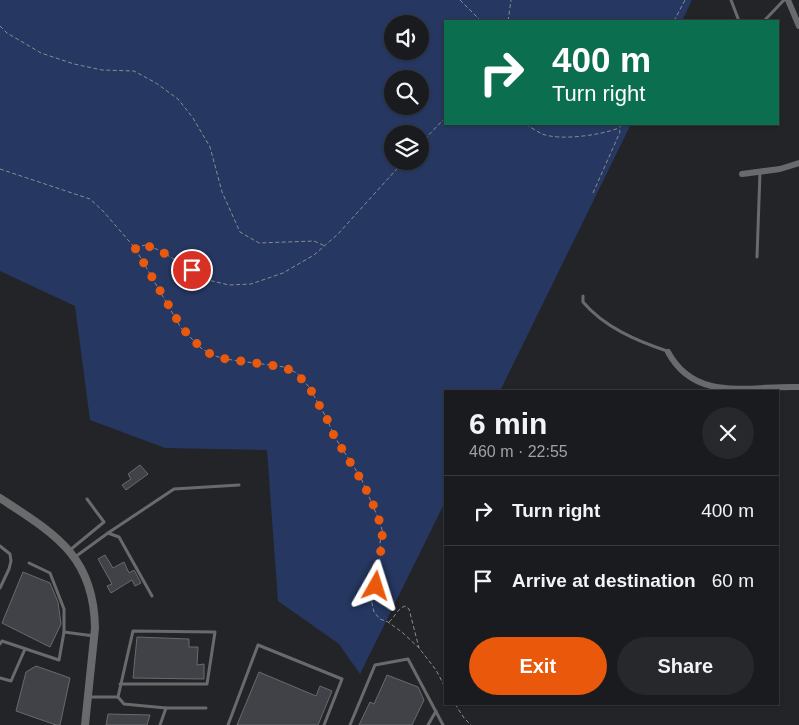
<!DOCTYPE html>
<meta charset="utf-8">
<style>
:root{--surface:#1a1b1e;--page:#27282b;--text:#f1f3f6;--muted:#9fa1a4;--line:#38393c;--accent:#ea580c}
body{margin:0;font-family:Helvetica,sans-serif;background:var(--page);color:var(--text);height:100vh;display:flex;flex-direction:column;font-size:19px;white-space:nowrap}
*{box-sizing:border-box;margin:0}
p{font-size:16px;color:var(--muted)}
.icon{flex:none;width:28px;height:28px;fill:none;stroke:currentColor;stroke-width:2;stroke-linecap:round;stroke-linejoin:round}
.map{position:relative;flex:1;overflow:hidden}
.drawer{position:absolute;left:444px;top:390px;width:335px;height:315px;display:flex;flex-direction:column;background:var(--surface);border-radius:0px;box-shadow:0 1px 4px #0004,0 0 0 1px var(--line)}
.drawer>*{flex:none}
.banner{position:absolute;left:444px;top:20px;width:335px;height:105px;border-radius:0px;box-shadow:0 1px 4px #0004,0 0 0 1px var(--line);background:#0b6e4f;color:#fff;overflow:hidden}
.buttons{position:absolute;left:384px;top:15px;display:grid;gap:10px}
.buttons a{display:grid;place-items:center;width:45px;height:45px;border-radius:50%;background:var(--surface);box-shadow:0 1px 4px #0004,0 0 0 1px var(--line);font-size:25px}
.pin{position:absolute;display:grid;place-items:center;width:42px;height:42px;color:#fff;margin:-21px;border:2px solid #fff;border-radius:50%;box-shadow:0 1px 5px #0007}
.me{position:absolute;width:55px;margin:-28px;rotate:6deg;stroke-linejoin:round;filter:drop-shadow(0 0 4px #0008)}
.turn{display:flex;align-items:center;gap:18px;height:105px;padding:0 25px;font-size:22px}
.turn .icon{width:65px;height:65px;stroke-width:2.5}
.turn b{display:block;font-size:35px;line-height:42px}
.round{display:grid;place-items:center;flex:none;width:52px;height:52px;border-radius:26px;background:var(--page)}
.summary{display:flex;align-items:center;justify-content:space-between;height:85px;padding:0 25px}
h1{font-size:30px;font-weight:700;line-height:38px}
.button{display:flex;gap:10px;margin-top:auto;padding:10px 25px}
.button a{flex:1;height:58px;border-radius:30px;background:var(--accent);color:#fff;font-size:20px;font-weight:700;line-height:58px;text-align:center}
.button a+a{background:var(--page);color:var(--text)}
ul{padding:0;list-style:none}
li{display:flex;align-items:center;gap:15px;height:70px;padding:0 25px;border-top:1px solid var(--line)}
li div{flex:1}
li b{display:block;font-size:19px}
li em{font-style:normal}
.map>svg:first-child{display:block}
.green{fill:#263862;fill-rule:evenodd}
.building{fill:#404247;stroke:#676a6e}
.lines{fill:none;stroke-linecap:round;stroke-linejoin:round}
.path{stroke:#898b8f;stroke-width:1;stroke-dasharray:4 2.5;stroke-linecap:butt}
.service{stroke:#696a6c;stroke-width:3}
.minor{stroke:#696a6c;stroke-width:6}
.tertiary{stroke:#696a6c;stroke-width:8}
.route{stroke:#ea580c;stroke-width:9;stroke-dasharray:0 16.2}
</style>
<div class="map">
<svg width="799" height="725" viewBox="0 0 799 725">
<rect width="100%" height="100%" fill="#222428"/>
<path class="green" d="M0,0H692L682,21H445V124H631L500,391H445V502L360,674L339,644L278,601L267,450L165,448L90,420L75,306L0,271ZM392,24H420V51H392ZM392,79H420V106H392ZM392,134H420V161H392Z"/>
<g class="building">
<path d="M140,465L148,474L126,490L122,485L131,479L128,474Z"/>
<path d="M105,555L113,568L124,562L129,573L134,570L141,583L135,586L132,580L111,593L107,586L112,584L98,559Z"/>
<path d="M23,572L50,583L58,602L61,624L50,647L2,623Z"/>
<path d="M137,637L189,639V647H198L197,665L204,664V679L133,678Z"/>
<path d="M36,666L70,678L60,725H56L16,711L26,672Z"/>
<path d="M259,672L316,696L320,686L332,691L318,725H237Z"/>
<path d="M387,675L418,687L424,700L412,725H359L370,702L374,704Z"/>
<path d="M108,714L150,715L147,725H106Z"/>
</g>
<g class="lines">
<g class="path">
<path d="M460,0L481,21"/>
<path d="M508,21L511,0"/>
<path d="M674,21L685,0"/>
<path d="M0,26L7,33L41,53L74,64L102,70L134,71L156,83L178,99L193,118L210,147L222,192L240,232L259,243L314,241L325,246"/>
<path d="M526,124C531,128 537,131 542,134C561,141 601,135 619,128"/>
<path d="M420,144L445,118"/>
<path d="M0,169L90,199L103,211L135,248L181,328L201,348L212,355L225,359L284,367L297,373L309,387L327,419L334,436L361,478L379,520L383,533L380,542L381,556L376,568V586L371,599L374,612L380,619L388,622L403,633L419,648L436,670L445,687"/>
<path d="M593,193L620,132L619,128L622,124"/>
<path d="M136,248L145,245L159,250L208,280L229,285L251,284L283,273L314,255L338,234L404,161"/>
<path d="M389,622C395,617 397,609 405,606L409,609L419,648"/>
<path d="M455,704L464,718L471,725"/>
</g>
<g class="service">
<path d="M731,0L739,21"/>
<path d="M764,21L784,0"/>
<path d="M757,257L760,172"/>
<path d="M583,296V302C604,327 637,341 667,351"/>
<path d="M108,533L174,489L239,485"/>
<path d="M0,546L10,554L11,561L9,569L0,588"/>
<path d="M70,550L104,522L87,499"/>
<path d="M75,557L108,533L119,537L152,596"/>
<path d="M29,563L50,573L64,609V632L94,636"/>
<path d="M0,644L2,641L59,660L64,632"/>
<path d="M0,678L11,681L25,649"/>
<path d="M88,697H118L133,631L215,632L207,684H120"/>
<path d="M118,697L124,704L166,708"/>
<path d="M160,725L166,708H206"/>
<path d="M228,725L258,645L342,679L324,725"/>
<path d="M350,725L375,665L408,659L443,725"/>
<path d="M428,725L436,711"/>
</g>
<g class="minor">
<path d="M788,0L799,26"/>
<path d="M742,174L780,169L799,163"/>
<path d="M668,352C696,404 751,385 799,387"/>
</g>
<path class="tertiary" d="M0,498C55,534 94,556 95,628L85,725"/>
</g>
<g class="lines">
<path class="route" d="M192,270L159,250L145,245L135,248L182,328L201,348L212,355L226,359L284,367L297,374L309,387L327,419L334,436L360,478L371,499L379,520L383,533L380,542L381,556L376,568V586"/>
</g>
</svg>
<div class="buttons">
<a><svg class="icon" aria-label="sound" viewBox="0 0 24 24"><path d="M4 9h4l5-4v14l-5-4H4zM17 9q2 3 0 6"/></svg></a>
<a><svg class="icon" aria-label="search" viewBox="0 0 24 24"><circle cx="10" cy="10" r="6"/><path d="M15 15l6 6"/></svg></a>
<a><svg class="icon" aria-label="layers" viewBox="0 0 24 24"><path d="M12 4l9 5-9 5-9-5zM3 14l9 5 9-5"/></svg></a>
</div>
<div class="pin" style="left:192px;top:270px;background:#d93025"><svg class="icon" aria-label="arrive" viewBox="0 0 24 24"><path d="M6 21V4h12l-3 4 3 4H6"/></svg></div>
<svg class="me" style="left:376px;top:586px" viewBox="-20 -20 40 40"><path d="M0-17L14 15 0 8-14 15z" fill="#ea580c" stroke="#fff" stroke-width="4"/></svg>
<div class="banner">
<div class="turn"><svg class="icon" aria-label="right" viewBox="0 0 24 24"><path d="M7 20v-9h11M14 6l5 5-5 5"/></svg><div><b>400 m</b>Turn right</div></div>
</div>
<section class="drawer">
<div class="summary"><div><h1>6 min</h1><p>460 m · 22:55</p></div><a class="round"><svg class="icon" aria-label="close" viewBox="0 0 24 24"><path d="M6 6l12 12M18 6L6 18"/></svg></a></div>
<ul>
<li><svg class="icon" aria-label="right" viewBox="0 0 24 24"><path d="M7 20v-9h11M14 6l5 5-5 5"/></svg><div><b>Turn right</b></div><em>400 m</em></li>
<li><svg class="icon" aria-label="arrive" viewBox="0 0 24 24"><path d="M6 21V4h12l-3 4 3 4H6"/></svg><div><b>Arrive at destination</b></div><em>60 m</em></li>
</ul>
<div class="button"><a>Exit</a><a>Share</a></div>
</section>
</div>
